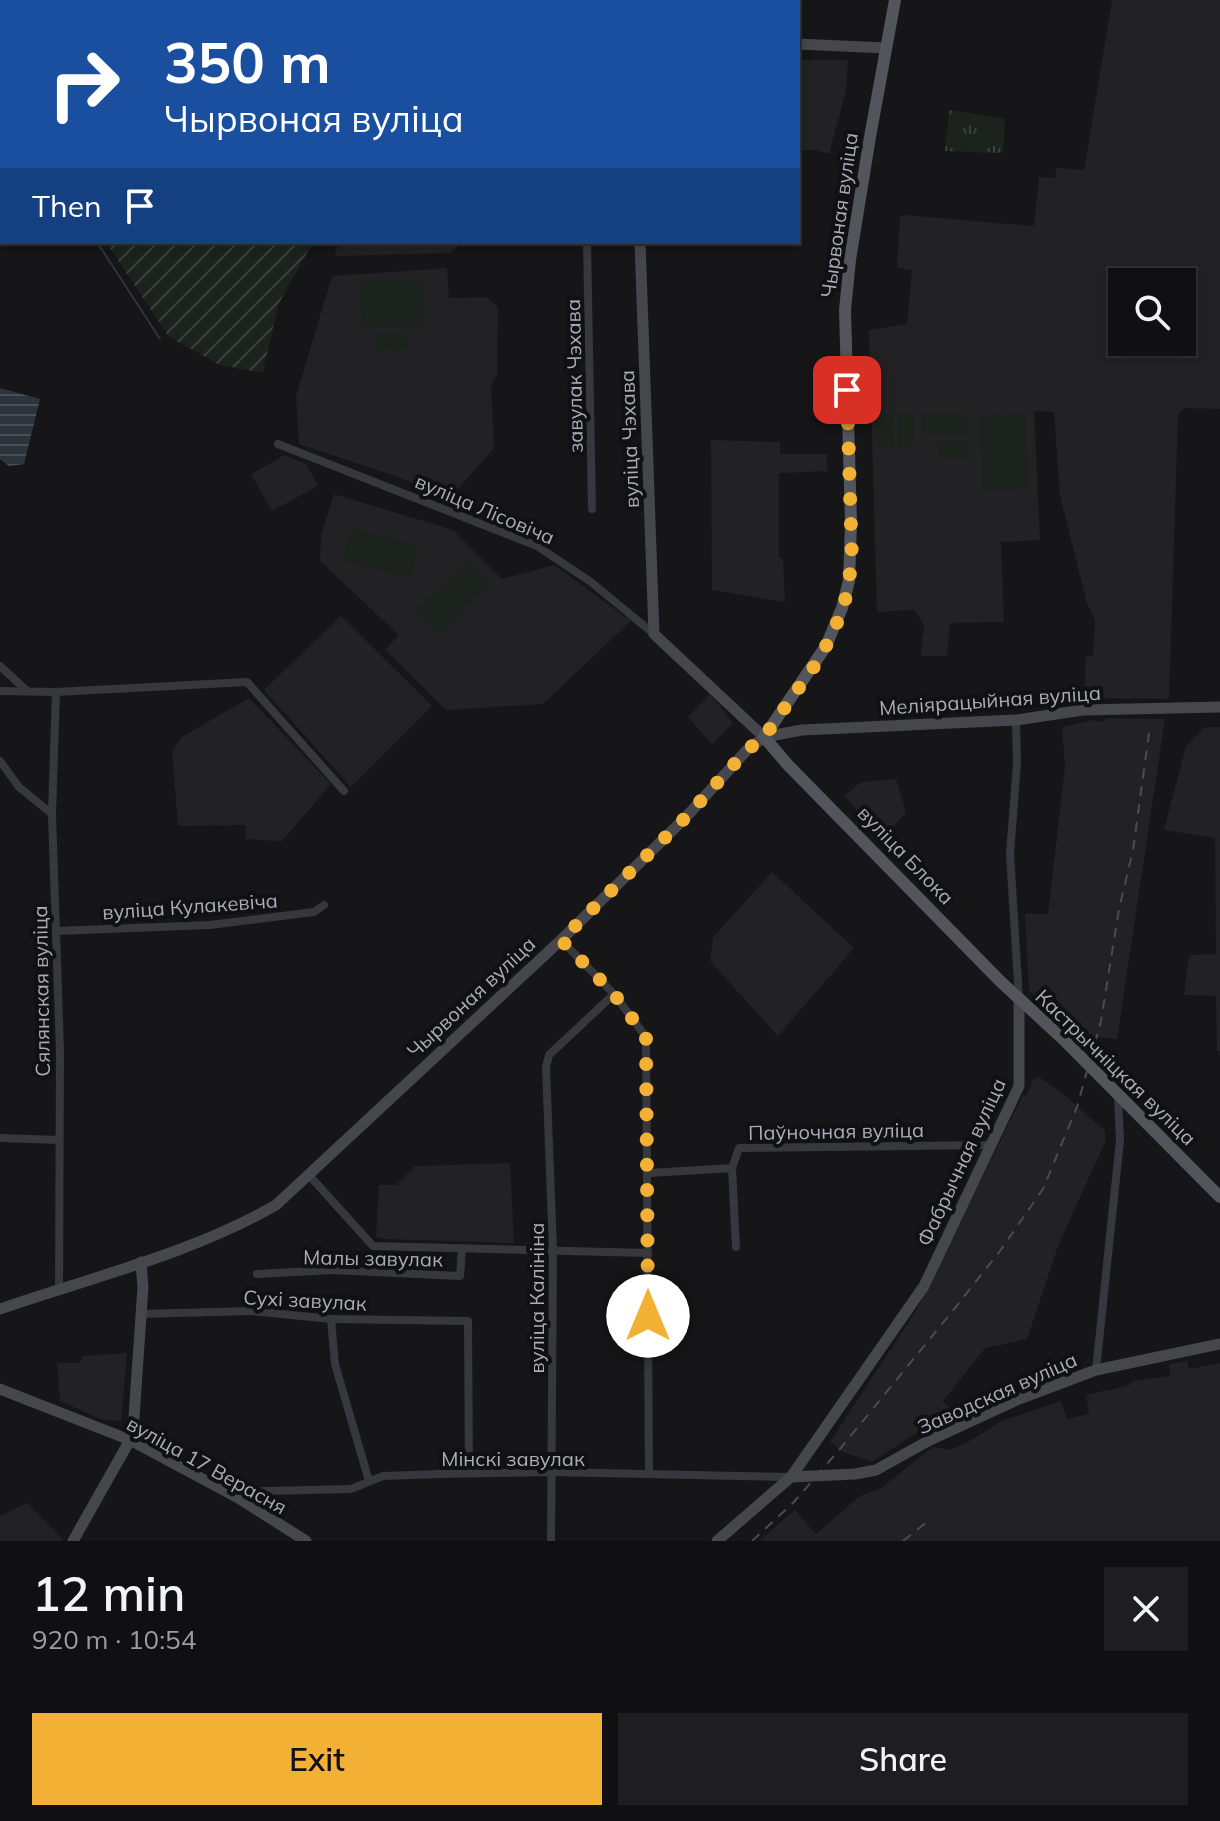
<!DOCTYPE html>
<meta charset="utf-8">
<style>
:root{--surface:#101012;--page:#1e1e20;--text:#f1f3f6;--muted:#9c9d9f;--line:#303032;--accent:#f2b134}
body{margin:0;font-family:Mulish,sans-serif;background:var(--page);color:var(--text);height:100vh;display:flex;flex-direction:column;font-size:30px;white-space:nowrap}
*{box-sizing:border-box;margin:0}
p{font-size:26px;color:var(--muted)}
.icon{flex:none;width:44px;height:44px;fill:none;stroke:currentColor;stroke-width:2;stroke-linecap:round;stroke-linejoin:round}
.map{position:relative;height:1541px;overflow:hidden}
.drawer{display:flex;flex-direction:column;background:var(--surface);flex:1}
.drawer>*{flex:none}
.guide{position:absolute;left:0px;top:0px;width:800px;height:244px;box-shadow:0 4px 12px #0003,0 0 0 2px var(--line);background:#1a4fa0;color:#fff;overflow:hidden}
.tools{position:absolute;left:1108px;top:268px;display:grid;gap:16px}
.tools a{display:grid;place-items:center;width:88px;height:88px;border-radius:0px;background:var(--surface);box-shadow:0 4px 12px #0003,0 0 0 2px var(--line);font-size:40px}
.pin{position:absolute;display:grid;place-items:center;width:68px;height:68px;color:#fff;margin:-34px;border-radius:16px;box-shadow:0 4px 12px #0006}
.me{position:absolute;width:88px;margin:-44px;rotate:0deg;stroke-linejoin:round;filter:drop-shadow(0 0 6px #0008)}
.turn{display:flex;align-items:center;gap:28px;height:168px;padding:0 32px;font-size:36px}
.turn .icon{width:104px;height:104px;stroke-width:2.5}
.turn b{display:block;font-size:56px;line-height:68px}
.then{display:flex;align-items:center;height:76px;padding:0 32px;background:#0003;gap:16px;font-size:30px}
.round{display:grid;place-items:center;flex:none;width:84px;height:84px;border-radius:0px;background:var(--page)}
.overview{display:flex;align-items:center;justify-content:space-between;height:136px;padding:0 32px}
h1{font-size:48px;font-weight:600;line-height:60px}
.primary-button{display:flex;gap:16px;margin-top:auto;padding:16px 32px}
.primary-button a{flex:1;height:92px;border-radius:0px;background:var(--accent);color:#111;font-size:32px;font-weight:600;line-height:92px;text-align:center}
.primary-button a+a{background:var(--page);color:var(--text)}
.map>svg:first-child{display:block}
.built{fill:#222225;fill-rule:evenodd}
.park{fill:url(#park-tufts)}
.garden{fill:url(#garden-furrows)}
.pitch{fill:#1c231d}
.water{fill:url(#water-rules)}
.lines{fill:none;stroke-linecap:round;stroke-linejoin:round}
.stream{stroke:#2c353c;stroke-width:2}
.street{stroke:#37383d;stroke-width:8}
.secondary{stroke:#45474d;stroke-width:11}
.primary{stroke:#53555c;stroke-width:12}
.rail{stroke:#4a4c52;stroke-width:2;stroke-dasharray:10 8;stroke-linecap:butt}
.route{stroke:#f2b134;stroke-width:14;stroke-dasharray:0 25.2}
.labels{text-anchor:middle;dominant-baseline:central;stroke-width:8;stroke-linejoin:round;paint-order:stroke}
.street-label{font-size:20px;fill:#a8adb8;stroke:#111113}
</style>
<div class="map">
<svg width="1220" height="1541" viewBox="0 0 1220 1541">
<defs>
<pattern id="park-tufts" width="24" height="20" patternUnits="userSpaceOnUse" patternTransform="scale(2)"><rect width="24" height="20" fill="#1c231d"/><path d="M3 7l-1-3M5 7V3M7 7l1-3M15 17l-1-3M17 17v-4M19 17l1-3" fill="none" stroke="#3a403c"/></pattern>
<pattern id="garden-furrows" width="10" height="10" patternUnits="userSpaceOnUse" patternTransform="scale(2)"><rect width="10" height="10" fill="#1c231d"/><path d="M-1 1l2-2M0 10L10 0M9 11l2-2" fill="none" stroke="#3a403c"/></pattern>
<pattern id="water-rules" width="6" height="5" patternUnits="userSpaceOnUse" patternTransform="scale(2)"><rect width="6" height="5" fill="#2c353c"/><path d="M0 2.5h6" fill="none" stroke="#485056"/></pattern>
</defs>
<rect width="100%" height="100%" fill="#161618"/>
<g class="built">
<path d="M1112,0H1220V409L1185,408L1178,414L1169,699L1084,698L1086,657L1093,656L1095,620L1087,604L1060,496L1054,412L1034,411L1040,540L1001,542L1004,622L950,623L947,656H921L924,625L914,610L877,612L869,330L907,324L912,270L897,268L900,217L905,215L1034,226L1039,177L1055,178L1056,168L1084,170ZM1122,282H1182V342H1122Z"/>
<path d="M798,60H848L846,91L829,154L814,150H798Z"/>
<path d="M339,242H462L451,253L335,256Z"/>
<path d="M447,268L449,298L486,297L498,307L497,375L491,385L494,448L449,499L395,476L299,444L296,396L332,276Z"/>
<path d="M711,440L780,442V454H827V471L779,473V558H783L785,602L712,590Z"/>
<path d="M285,455L307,465L318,486L272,511L251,474Z"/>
<path d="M334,494L453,530L502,579L554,565L631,621L543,704L446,710L385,650L399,635L320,561L321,535Z"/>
<path d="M341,616L432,706L351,787L264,690Z"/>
<path d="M710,694L733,723L712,744L688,717Z"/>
<path d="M249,698L331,784L282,841L246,839L245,825L178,826L172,751L182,737Z"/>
<path d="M1106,718L1165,719L1117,1039L1081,1036V1032L1051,1001L1045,1005L1029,990L1025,914H1048L1065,766L1062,727L1093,720L1103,722Z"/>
<path d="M1205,727H1220V1051H1217L1216,996L1184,995L1189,955L1216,954L1215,838L1164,830L1186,746Z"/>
<path d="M896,779L906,812L883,838L844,796L861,782Z"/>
<path d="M772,872L854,948L778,1036L710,961L713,937Z"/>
<path d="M1039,1077L1062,1093L1105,1131L1106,1140L1058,1246L1027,1339L985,1348L943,1401L952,1410L872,1462L843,1452L830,1442L916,1311L1023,1095H1027L1033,1079Z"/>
<path d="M510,1163L514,1243L385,1239L376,1237L379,1185H396L415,1166Z"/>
<path d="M127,1353L121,1421L103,1420L60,1401L57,1363H80L83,1356Z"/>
<path d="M1187,1361L1189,1369L1220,1363V1541H759L795,1510L816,1534L860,1496L881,1488L933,1447L951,1450L968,1442L1002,1421L1061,1401L1067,1419L1089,1414L1086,1395L1127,1386L1133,1381L1170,1376L1169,1364Z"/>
<path d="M27,1503L64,1540L63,1541H0V1516Z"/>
</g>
<path class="park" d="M949,110L1005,119L1003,153L945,151Z"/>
<path class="garden" d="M106,242H313L278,305L263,373L220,365L169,337Z"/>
<g class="pitch">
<path d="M424,280L426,325L362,326L359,282Z"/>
<path d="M407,333L408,347L376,349V334Z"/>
<path d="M970,413V434L921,435V414Z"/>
<rect x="876" y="414" width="17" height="33"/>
<path d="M897,414H914L915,446L898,447Z"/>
<path d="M1026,414L1028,488L982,490L980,416Z"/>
<path d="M968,441L969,458L939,459V442Z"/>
<path d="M351,529L419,545L411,577L343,561Z"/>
<path d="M466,561L489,586L438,634L415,610Z"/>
</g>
<path class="water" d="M0,388L40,399L24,464L9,466L0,459Z"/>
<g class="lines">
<g class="stream">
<path d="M0,95L2,98"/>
<path d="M97,242L160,339"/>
</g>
<g class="street">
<path d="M0,113L2,116"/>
<path d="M0,128L2,122"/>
<path d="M587,242L592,509"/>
<path d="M278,444L537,546L591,582L654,634"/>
<path d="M0,666L26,690"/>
<path d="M0,691L56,692L247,682L344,791"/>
<path d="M56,692L52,814L60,1051L59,1289"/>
<path d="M1016,720L1017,763L1010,854L1019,999"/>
<path d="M0,761L19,787L52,814"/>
<path d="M56,931L210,925L314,912L324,905"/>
<path d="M561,940L614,994L646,1037L649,1474"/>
<path d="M0,1138L59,1140"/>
<path d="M732,1168L736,1247"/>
<path d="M649,1173L732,1168L739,1148L990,1145"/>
<path d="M308,1174L373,1246L648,1253"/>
<path d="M257,1274L332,1270L460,1276L462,1248"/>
<path d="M141,1314L251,1311L331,1319L468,1321L469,1473"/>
<path d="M331,1319L335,1364L369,1481"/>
<path d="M1096,1370L1120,1140L1118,1097"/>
<path d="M240,1499L251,1493L264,1491L351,1489L383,1476L440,1474L551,1472L791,1477"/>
<path d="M551,1541L553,1250L546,1067L549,1055L614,994"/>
</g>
<g class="secondary">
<path d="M476,0L486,2"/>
<path d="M113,2L126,0"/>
<path d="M0,19H2"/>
<path d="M798,44L885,48"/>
<path d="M640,242L654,634L764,737"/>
<path d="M0,1309C92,1277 191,1254 276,1205L561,940L686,817L747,750L764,737L802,730L1016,720L1083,710L1220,707"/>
<path d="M0,1389L130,1440L240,1499L306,1541"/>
<path d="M791,1477L855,1474L876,1470L928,1441L1019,1399L1096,1370L1220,1344"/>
<path d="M73,1541L130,1440L133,1431L143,1287L141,1262"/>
<path d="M717,1541L791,1477L924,1286L1019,1086V1000"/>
</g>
<path class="primary" d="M895,0L870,137L850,260L845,310L851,523L849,581L842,608L826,646L764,737L788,765L1000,981L1063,1039L1220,1197"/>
<g class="rail">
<path d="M752,1541L793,1503L840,1449L955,1308L1000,1251L1043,1189L1077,1107L1101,1021L1119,909L1133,850L1149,733"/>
<path d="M903,1541L927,1522"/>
</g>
</g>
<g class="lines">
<path class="route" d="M648,1316L646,1037L614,994L561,940L686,817L747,750L764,737L818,661L834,631L845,601L852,562L847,390"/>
</g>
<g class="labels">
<g class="street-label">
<text transform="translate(839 215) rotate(-82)">Чырвоная вуліца</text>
<text transform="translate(574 376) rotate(-91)">завулак Чэхава</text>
<text transform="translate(629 439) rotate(-92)">вуліца Чэхава</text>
<text transform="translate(485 509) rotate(23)">вуліца Лісовіча</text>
<text transform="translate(990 700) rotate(-4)">Меліярацыйная вуліца</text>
<text transform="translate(906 855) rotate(46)">вуліца Блока</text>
<text transform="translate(190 906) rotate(-4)">вуліца Кулакевіча</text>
<text transform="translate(41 991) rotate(-91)">Сялянская вуліца</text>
<text transform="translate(471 997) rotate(-43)">Чырвоная вуліца</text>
<text transform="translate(1116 1067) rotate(44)">Кастрычніцкая вуліца</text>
<text transform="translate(836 1131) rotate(-1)">Паўночная вуліца</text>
<text transform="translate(961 1162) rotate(-65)">Фабрычная вуліца</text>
<text transform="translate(373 1258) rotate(1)">Малы завулак</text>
<text transform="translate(536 1298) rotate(-90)">вуліца Калініна</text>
<text transform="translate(305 1300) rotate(3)">Сухі завулак</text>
<text transform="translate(997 1393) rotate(-24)">Заводская вуліца</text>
<text x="513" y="1458">Мінскі завулак</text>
<text transform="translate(207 1465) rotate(29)">вуліца 17 Верасня</text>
</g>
</g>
</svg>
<div class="tools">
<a><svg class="icon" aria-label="search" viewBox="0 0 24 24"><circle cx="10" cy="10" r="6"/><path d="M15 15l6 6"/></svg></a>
</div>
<div class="pin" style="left:847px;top:390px;background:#d93025"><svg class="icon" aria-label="arrive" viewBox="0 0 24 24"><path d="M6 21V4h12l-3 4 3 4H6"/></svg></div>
<svg class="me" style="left:648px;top:1316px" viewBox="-20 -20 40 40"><circle r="19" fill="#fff"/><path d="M0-13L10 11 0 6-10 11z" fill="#f2b134"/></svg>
<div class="guide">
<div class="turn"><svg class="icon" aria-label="right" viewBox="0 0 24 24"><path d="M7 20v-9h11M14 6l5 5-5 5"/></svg><div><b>350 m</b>Чырвоная вуліца</div></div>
<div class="then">Then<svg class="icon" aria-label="arrive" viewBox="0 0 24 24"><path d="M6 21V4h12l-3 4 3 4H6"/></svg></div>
</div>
</div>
<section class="drawer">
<div class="overview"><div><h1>12 min</h1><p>920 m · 10:54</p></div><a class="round"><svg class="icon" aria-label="close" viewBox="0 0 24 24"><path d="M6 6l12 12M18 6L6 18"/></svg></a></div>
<div class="primary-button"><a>Exit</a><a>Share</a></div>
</section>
